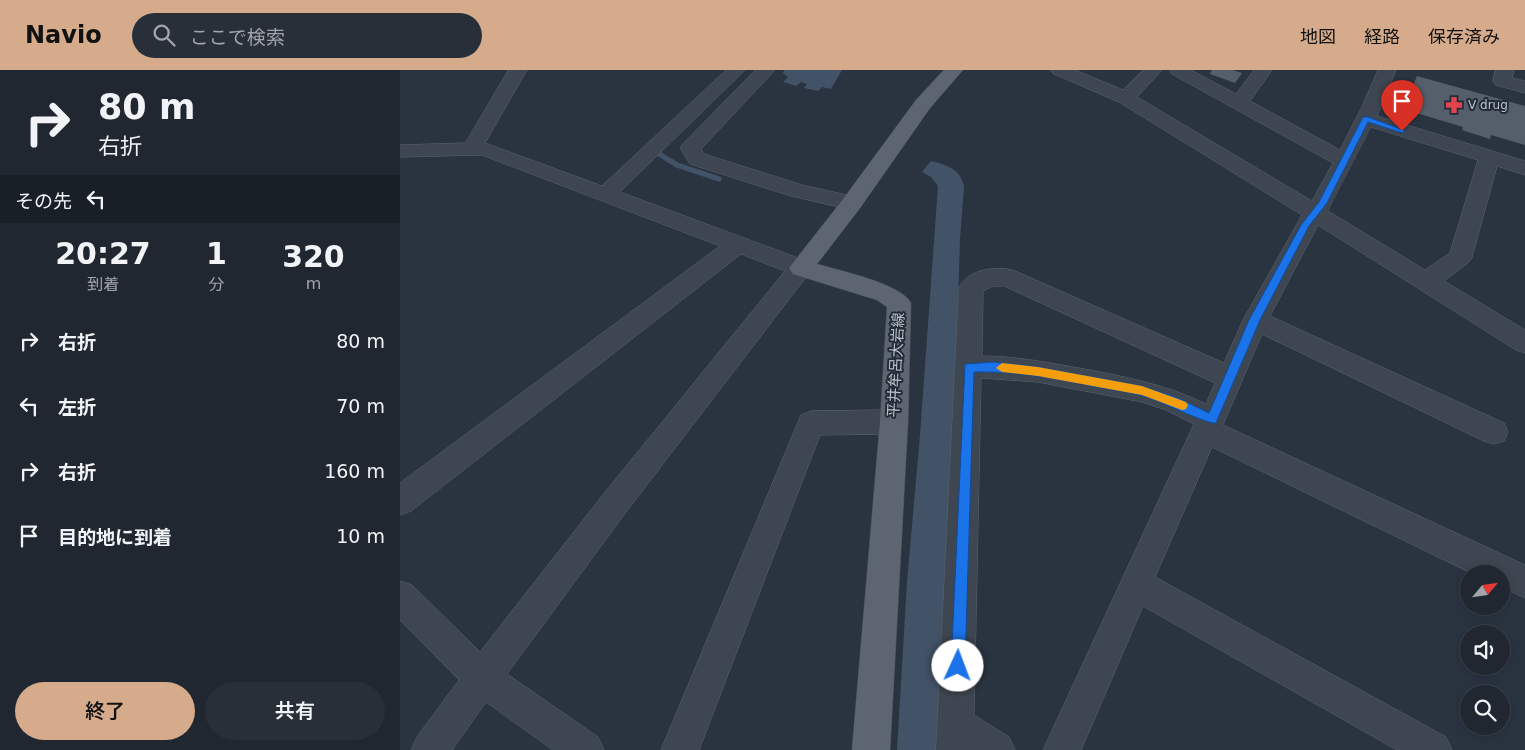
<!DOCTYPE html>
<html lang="ja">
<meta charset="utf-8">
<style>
:root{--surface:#202731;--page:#282f39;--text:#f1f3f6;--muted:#a2a5ab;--line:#3d444d;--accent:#d6ab8b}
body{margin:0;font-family:"DejaVu Sans","Noto Sans JP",sans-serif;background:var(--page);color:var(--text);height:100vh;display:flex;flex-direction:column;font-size:19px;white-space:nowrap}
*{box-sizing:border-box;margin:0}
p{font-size:16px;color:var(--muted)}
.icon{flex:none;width:28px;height:28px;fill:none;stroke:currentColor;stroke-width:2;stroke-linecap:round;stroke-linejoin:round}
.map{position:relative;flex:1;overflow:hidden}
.sheet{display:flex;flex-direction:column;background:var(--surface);width:400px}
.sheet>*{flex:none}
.hud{background:#202731;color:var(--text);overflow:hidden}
.needle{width:32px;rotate:61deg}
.buttons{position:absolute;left:1060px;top:495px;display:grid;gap:10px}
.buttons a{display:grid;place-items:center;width:50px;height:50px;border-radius:50%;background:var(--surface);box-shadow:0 2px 12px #0003,0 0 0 1px var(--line);font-size:25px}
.pin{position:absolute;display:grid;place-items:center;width:42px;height:42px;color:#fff;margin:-51px -21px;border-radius:50% 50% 50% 0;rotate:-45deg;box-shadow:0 0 5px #0007}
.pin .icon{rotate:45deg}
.me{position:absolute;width:55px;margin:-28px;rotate:2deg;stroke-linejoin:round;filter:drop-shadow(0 0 4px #0008)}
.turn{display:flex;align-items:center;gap:18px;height:105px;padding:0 15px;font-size:22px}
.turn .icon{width:65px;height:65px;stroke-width:2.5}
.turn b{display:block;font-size:35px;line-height:42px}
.then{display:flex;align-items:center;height:48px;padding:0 15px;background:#0003;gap:10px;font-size:19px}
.eta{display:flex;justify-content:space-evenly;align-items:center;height:85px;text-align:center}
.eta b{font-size:30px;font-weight:600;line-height:35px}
.button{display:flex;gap:10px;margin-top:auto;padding:10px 15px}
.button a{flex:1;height:58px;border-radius:30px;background:var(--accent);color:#111;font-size:20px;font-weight:600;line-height:58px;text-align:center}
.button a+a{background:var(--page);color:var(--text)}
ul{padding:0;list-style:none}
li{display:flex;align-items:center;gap:15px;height:65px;padding:0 15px}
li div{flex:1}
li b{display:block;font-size:19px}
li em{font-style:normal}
header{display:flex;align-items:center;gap:30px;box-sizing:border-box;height:70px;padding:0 25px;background:var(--accent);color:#111}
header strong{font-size:24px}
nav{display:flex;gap:28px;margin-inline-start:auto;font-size:18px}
.search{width:350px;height:45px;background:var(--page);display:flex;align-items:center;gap:12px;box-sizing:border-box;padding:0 18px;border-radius:28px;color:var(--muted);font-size:19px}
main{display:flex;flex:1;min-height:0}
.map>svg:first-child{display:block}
.water{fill:#425368}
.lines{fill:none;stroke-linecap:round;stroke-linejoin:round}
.stream{stroke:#425368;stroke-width:5.5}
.building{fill:#545f6b}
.minor-casing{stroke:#5c646e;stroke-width:1}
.major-casing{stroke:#484f5a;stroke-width:1}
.minor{fill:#3e4651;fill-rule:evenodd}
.major{fill:#5c6570;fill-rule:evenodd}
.route{fill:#1a73e8;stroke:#114b97}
.slow{fill:#f59e0b}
.labels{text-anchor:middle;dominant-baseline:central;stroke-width:4;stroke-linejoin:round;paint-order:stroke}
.far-poi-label{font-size:12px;fill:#bbc2cb;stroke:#232b36;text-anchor:start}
.street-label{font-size:15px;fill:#bbc2cb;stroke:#232b36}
</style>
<header>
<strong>Navio</strong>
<div class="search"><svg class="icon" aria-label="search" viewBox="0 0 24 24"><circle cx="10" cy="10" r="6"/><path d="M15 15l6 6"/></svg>ここで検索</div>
<nav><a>地図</a><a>経路</a><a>保存済み</a></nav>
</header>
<main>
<section class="sheet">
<div class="hud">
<div class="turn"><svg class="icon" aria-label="right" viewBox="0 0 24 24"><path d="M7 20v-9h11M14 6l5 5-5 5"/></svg><div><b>80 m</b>右折</div></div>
<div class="then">その先<svg class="icon" aria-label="left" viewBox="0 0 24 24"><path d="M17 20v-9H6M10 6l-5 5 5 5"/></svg></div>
</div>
<div class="eta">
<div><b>20:27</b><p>到着</p></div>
<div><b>1</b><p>分</p></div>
<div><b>320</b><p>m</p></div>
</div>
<ul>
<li><svg class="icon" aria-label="right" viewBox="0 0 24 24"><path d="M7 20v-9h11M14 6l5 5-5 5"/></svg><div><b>右折</b></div><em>80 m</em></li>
<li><svg class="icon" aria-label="left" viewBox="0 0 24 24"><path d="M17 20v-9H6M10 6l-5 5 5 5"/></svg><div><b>左折</b></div><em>70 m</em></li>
<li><svg class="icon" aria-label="right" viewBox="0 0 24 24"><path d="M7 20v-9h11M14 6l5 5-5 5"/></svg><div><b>右折</b></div><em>160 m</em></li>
<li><svg class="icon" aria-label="arrive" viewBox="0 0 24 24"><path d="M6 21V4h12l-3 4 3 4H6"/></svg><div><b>目的地に到着</b></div><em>10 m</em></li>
</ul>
<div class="button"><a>終了</a><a>共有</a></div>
</section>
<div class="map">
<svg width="1125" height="680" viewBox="0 0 1125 680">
<rect width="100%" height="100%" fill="#2a3441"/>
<g class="water">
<path d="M384,0H442L431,19L422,17L418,21L404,18L407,14L401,12L396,16L383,12L388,7L383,3Z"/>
<path d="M531,91C546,95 560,98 564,116L560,169L553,392L539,680H497L507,512L520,365L538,116L531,107L522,102Z"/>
</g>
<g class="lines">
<path class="stream" d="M261,78L256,82L277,95L319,109"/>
</g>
<g class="building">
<path d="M812,0H833L842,3L835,13L810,4Z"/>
<path d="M1017,6L1125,36V75L1091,65L1090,69L1062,60L1063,57L1003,39Z"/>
</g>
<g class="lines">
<g class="minor-casing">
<g id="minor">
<path d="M109,0H127L85,73L202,116L326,0H345L220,122L409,192L413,198L223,446L107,604L198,667L204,680H153L86,632L52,680H11L17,667L59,610L0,550V511L12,515L80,582L202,426L385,201L341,184L11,441L0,445V413L320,176L82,85L0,87V75L65,73Z"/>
<path d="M356,0H375L301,79L304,84L402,115L460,128L463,133L460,138L452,140L391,126L290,94L280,78L283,74Z"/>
<path d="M651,0H675L723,20L743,0H762L737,27L912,131L933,93L772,4L769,0H791L836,24L854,0H872L850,31L940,80L961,39L978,0H996L977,46L1125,91V105L1097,96L1072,187L1068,193L1044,211L1125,260V283L1116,280L918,155L870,246L1104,353L1108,362L1104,371L1094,374L1084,371L862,264L823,355L1125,495V528L1101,517V504H1073L812,377L755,507L1046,667L1052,680H997L743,536L681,680H643L794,354L766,340L742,332L638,312L581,308L574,645L609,667L615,680H536L559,217C569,199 598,195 615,201L824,293L843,250L902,145L719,32L654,4ZM971,57L1078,90L1050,183L1025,200L928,141ZM604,216L815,313L806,334C767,315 727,307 684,299C650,293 616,286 582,286L583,221L591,217Z"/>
<path d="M1096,0H1114L1112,8L1125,11V23L1096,15L1093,11Z"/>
<path d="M494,340L504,344L508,352L504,360L494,364L420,365L299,680H261L401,345L411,341Z"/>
</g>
</g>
<g class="major-casing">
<path id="major" d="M544,0H563L530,38L460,138L417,194C440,201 500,213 511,233L508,352L490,680H452L480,352L487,237L477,230L393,204L389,198L444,128L516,30Z"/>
</g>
<use href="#minor" class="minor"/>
<use href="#major" class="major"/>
</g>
<path class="route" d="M963,47H968L1006,61L1002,63L968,52L927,133L909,156L860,250L816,353C809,355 764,333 752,329C733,322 712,320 692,316C653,308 614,301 574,302L565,596L563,601L558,603L553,601L551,596L565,294L593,292L638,297L742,316L778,328L809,343L849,250L901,155L919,132Z"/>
<path class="slow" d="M602,293L638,297L742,316L786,332L788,335L786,339L782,340L742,325L638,306L602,302L596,298Z"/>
<defs>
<g id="pharmacy-bare" transform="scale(1.35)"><path d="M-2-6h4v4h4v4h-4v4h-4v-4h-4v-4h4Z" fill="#e0444e" stroke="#232b36" stroke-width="2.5" paint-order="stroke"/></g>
</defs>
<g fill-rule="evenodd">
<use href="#pharmacy-bare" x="1054" y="35"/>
</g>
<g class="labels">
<g class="far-poi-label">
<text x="1068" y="35">V drug</text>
</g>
<g class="street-label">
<text transform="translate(496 295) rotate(-87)">平井牟呂大岩線</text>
</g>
</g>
</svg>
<div class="buttons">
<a><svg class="needle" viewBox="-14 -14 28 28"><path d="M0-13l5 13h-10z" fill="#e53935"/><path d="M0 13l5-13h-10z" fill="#a2a5ab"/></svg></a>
<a><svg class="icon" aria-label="sound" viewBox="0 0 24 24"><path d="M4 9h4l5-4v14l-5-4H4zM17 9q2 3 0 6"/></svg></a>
<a><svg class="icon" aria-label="search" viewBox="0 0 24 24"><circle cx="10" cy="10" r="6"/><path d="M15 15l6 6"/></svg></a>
</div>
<div class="pin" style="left:1002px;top:61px;background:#d93025"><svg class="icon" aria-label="arrive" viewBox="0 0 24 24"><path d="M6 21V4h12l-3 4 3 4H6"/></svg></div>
<svg class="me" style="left:558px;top:596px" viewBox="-20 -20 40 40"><circle r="19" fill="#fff"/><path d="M0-13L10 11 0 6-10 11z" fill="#1a73e8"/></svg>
</div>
</main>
